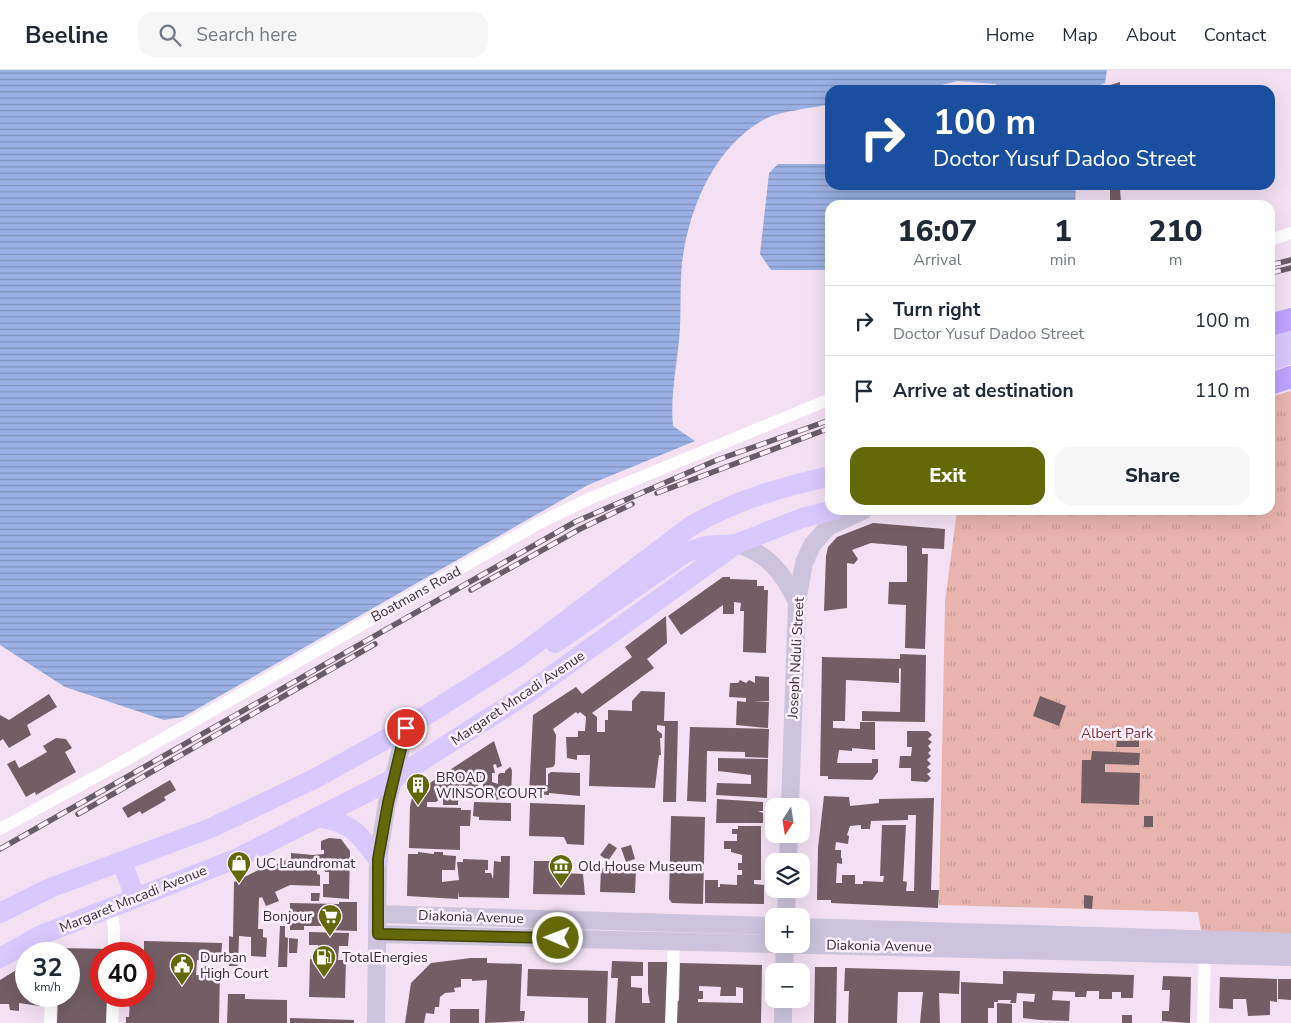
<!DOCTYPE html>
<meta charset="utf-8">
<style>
:root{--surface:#fff;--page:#f6f6f7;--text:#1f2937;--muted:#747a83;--line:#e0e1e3;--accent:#636909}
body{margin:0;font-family:"Nunito Sans",sans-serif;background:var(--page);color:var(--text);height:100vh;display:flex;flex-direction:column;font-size:19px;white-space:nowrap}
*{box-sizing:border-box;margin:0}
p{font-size:16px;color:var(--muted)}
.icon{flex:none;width:28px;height:28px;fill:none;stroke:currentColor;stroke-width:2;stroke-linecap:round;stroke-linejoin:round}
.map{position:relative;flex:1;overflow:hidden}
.details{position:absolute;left:825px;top:130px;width:450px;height:315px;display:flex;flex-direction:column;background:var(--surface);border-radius:15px;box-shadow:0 5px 20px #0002}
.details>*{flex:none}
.banner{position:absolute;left:825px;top:15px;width:450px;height:105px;border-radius:15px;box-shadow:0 5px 20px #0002;background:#1a4fa0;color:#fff;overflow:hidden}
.needle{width:32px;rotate:192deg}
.tools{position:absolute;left:765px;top:728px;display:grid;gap:10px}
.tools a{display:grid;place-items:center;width:45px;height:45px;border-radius:10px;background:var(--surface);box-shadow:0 5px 20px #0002;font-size:25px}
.speed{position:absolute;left:15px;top:872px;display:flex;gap:10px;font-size:25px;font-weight:700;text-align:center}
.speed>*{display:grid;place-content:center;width:65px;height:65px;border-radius:50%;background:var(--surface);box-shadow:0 5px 20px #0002;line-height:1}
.speed small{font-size:12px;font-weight:400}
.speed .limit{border:8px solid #d22;background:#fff;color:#111}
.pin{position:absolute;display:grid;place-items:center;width:42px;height:42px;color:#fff;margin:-21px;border:2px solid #fff;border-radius:50%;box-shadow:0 1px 5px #0007}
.me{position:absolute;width:55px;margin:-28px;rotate:271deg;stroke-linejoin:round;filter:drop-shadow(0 0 4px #0008)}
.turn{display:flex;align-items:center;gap:18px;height:105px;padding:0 25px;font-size:22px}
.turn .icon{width:65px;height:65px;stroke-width:2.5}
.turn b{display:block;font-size:35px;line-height:42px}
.eta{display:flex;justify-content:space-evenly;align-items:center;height:85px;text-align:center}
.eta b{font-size:30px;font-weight:800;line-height:35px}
.cta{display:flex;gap:10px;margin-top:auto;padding:10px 25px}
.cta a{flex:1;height:58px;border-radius:15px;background:var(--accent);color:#fff;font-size:20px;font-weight:800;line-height:58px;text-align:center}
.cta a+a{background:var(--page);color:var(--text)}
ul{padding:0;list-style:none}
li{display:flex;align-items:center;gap:15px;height:70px;padding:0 25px;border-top:1px solid var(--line)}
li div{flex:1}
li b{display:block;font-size:19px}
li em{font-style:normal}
header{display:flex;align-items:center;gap:30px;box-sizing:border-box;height:70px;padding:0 25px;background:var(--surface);border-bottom:1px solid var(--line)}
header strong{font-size:24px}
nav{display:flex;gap:28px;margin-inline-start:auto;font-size:18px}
.search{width:350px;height:45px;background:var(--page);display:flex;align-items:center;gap:12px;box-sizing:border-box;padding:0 18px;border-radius:15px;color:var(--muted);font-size:19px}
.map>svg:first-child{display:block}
.park{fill:url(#park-tufts)}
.water{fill:url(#water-rules)}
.building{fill:#735e65;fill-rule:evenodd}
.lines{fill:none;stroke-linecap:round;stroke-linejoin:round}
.street{stroke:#fff;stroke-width:12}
.secondary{stroke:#cbc4dc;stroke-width:18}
.primary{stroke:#d7c8fe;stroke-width:20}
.highway{stroke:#bda3fe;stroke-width:22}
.rail-casing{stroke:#675d67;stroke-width:5.5}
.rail{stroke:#fef0fe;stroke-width:4;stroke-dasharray:11;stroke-linecap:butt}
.route-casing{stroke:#404406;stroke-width:12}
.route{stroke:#636909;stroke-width:9}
.labels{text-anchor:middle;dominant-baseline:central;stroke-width:5;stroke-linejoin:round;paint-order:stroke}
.street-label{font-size:14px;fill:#352f35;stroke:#fef0fe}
.park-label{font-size:14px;fill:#7f312f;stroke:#fef0fe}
.poi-label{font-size:14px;fill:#352f35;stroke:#fef0fe;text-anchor:start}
</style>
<header>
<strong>Beeline</strong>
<div class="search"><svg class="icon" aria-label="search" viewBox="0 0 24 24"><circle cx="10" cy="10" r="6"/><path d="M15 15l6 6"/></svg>Search here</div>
<nav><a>Home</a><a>Map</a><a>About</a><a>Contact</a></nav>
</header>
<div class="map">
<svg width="1291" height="953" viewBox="0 0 1291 953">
<defs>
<pattern id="park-tufts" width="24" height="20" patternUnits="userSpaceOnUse" patternTransform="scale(1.25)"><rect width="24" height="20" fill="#e9b3ae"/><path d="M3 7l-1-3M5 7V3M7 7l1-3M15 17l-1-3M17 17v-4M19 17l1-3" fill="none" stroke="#c89a96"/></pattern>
<pattern id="water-rules" width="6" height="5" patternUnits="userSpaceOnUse" patternTransform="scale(1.25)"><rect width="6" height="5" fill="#9bb0e4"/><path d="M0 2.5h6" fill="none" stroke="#7f90ba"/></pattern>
</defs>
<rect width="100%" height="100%" fill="#f3e1f3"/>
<path class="park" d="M1291,321V887L1205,884L1198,842L939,835L945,532L957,440H1270V327Z"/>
<g class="water">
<path d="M0,0H1107L1105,13L1089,20H1000L996,14L958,11L920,20H830V34C814,38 781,41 767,48C715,75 689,137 682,193C680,215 681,236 680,258C678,291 670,323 673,356L695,371L588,415L183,647L164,650L65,617L0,575Z"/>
<path d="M778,94H830V115H1076L1075,135H830V200H771L760,184L769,103Z"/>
</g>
<g class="building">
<path d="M1120,12V20H1102L1107,16Z"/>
<path d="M1080,115H1125V119H1120L1121,132H1110V119L1080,120Z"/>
<path d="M873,453L945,459L944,479L922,478V484H928L925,579L905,578L906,535L888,534L889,512H907V476L871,473L852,480L858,489L854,494L847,493V538L824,541L826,486L828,477L837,467Z"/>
<path d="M723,507H730V509L757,510V516H764V520H768L766,583L743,582L744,541H740L741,533L734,532V544H723V535L681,565L668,546Z"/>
<path d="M666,546L667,573L647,589L654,598L592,643L597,647V662H605V650H608V640L632,641V631L641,621L665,622L664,651H678L676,732H663L665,656L657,655V660L662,664V668H660L661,685H659L655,718L589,716L590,685H577V690L567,688L566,667H578V661H585L586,647L580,642L578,644L576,642L553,659L556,665L555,694L553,697L546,698V715H548V704L551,702L580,703V726L549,723V725L529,724L533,645L576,617L582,624L632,587L625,577Z"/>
<path d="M900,584L926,585L925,652L862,651V641L900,642L901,599L899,598V613L846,610L845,651H833V658L860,659V652H875V680L852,678V681L839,680L837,693H872V689H878V702L872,710L828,709V706H820L822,587L900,589Z"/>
<path d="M755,606L769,607V631L754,632H769L768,658L736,655L737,631L746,632V628L729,627L730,613H738L740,610L746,613L749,610L755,613Z"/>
<path d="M49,624L57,637L27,655L31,665L9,678L3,669L0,671V645L9,650Z"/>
<path d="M1040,626L1066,636L1059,656L1033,646Z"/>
<path d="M690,657L769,659L768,688L745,687V682L707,681L706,732L687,731Z"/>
<path d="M907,661H928L932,665L928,669L932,672L928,676L931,680L928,683L931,686L927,690L931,694L927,697L931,701L927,704L931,708L927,712L911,711V698H899L900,686H911L912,677H907Z"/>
<path d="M1135,666H1139V677H1116L1117,671H1135Z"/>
<path d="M56,668L66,669L72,678L65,682L76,702L36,725L35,722L26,727L7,694L15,690L19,698L47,682L43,676Z"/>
<path d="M494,671L502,696L497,698L496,694L493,695L495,703H492V712L498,714V705L500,703H505V701L510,697L512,700L511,728L493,730V727H489V718H483V710H478V718L459,715L458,735H443V727L436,732H427V737L461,738V740H471L470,756H460V780L409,778L410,736L413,724Z"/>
<path d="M1092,681L1140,683L1139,695L1105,694V702L1140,703L1139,735L1081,733L1082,690H1091Z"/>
<path d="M718,688L768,689L767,728L716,725L717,713L751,714V705L718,701Z"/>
<path d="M170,710L176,720L164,727L166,730L142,744L140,741L128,748L122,738Z"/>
<path d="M824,726L849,727L850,736L879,733V729L934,728L931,820H939L938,838L831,833V830H817L818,778ZM908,745H916L914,821H906L907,812L903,811L906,755H882L880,806H884L883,812L863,811V814H855V805H842V813H836L837,793L842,794V788H841V780H835L836,772L848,774L849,766L847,765L850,756L861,755V759H870L871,751L908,750Z"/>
<path d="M717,729L763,732V741H758L763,743V753H716Z"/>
<path d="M474,732L511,733V751L479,750V747L473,746Z"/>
<path d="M530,733L585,735L584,775L567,774L564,767L529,766Z"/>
<path d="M671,746L705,747L703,834L672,833L669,829Z"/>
<rect x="1144" y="746" width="9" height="11"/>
<path d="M738,756H761V810H754V814L764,815V834L705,833V810H718V817H720V814L737,815V805H742V800H738V793H742V785L731,782V779H724V771H737V764H732V759H738Z"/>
<path d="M329,768L341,769L350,781L349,829L323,827V814H329V802H325L324,794L329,795L331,788L321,789L320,800H317V804L320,805V816L290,815L275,822L279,831L266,836L262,827L259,828L258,859H263V867L267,868L266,887L251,886V867L239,866L238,896H229V866L233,867L234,812L265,797L266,799L288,789L291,790V783L313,785L324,784V780H321V771Z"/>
<path d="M609,773L617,778L608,791L600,785Z"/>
<path d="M631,775L635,789L626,792L621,778Z"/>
<path d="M418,782L434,784V782H443V785L456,786L455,800H442V812L459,810L457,792H463V789L488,790V800H485V803H491L493,809L494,791L501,792V786H510L509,828L459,827V821L458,829L407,826L408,784H418Z"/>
<path d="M553,789L565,792V803L583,804L585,825L533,824L534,791H553Z"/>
<path d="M601,798L636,799L635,823L600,822Z"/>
<path d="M311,823H320L319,831H311Z"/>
<path d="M1084,825L1093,826L1092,839L1084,838Z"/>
<path d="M339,832H357V861L326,860V856H304V860H290V833L339,834Z"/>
<path d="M280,856H285V867L288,868L287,897H278Z"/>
<path d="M309,862L349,863L348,876H339L338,890H346L345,928L309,927L310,889L318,890V875H309Z"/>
<path d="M289,868L298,869L297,883H289Z"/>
<path d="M144,871L222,873L221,891L197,890L196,905H206V902H203V896L214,897V902H220L219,953H126V947H129L130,928L127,926H144Z"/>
<path d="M58,878L110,879V884H101V926H109V953H57L58,926H69V884H58Z"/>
<path d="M471,888H487V893L522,894L520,941H525L524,951L485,953L487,910L472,911V909H461V917L454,918L455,922L445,923L440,927L439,937H435L434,944L426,943L424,953H405L411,913L431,893Z"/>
<path d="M612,891L643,892V906H631V917L642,918V933H650L648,923V892H671L668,953H615L618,908H611Z"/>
<path d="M680,893L762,895L761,953H676V931H679ZM699,916L721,917L720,926H736V917L743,918V933L698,932V929H703V921H699Z"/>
<path d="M26,894V926H40V936L19,933V941L10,940L9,934H0V910Z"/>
<path d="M815,897H837L836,953H814Z"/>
<path d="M845,898L960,901L959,924L939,923L940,953H920L923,922H898L897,953H848L849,921H844Z"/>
<path d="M528,899L608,901L606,953H588V928L527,926Z"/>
<path d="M1003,901L1134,905L1133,928H1121V922H1112V929H1099V921H1087L1086,927H1075V922L1053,921L1052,930L1070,931L1069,951L1040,950L1023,948V931L1034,932L1035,924L1017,923L1016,933H1010L1011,930H998V932H994V938H988V953H961V912L1003,914Z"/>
<path d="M1163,906L1191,907L1190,953L1162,951V941H1169L1170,920H1162Z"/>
<path d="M1220,907L1277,909V932L1270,931V945L1248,946L1246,929H1233V939L1219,938Z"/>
<path d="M1278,909H1291V930L1278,929Z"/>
<path d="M228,924H245V929L287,930V953H227Z"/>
<path d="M997,933L1012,934V953H997Z"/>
<rect x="450" y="939" width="29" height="14"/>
<rect x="1122" y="945" width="10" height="8"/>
<path d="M290,948L354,950V953H290Z"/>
</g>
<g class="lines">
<g class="street">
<path d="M1270,170L1291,163"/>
<path d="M0,759L117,695L541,452L591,428L830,329"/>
<path d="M111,838L114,860V884"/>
<path d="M41,865L51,884"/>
<path d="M50,953L51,926"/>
<path d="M112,953L113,926"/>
<path d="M671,953L674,871"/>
<path d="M1203,953L1205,878"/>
</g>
<g class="secondary">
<path d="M736,474C767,482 784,504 797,532"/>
<path d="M790,736L797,532L804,493L812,475L828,457L864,440"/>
<path d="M788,791L789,764"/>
<path d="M378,844L774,856"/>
<path d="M786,846L787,819"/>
<path d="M801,857L1291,872"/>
<path d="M378,864L1291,887"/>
<path d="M784,901L785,874"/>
<path d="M376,953L378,789L387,733L406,658"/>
<path d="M783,953V929"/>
</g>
<g class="primary">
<path d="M1270,271L1291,263"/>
<path d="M1270,291L1291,284"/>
<path d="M555,573L685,483L705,476L736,474"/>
<path d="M318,747C351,753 359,763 378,789"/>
<path d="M122,791L135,828"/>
<path d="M0,843L50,818L211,758L316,708L406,658L518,587L691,456C736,430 779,418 830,406"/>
<path d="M0,888L41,865L238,788L393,709L525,625L736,474L802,448L834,440"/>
</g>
<g class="highway">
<path d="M1270,255L1291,249"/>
<path d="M1270,314L1291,307"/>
</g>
<g class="rail-casing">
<g id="rail">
<path d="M1270,195L1291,190"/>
<path d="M1270,203L1291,198"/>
<path d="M657,423L830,358"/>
<path d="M471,520L580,459L632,434"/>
<path d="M78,744L375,574"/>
<path d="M0,779L575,452L717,390L830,350"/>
</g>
</g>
<use href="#rail" class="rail"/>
</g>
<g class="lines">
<g class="route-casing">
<path id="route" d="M406,658L388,733L378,789V864L558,868"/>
</g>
<use href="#route" class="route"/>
</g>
<defs>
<g id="building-pin" transform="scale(1.25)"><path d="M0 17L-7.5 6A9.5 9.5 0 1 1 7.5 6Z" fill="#636909" stroke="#fef0fe"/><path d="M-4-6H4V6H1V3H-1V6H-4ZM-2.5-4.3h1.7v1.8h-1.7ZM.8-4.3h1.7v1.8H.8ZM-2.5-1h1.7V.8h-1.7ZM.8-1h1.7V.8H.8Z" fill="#fff"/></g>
<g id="shop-pin" transform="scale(1.25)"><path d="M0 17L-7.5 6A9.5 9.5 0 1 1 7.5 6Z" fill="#636909" stroke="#fef0fe"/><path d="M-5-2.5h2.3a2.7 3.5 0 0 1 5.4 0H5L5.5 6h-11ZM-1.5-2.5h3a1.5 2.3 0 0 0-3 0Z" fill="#fff"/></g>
<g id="museum-pin" transform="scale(1.25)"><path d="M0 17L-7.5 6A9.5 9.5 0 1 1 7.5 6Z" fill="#636909" stroke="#fef0fe"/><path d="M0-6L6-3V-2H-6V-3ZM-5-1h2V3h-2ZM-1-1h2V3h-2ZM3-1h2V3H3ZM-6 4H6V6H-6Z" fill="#fff"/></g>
<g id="supermarket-pin" transform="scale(1.25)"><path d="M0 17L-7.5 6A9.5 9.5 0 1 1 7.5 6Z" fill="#636909" stroke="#fef0fe"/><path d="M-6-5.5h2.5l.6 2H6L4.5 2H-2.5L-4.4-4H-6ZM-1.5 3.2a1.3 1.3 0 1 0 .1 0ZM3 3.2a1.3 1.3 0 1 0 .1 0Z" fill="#fff"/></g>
<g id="fuel-pin" transform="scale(1.25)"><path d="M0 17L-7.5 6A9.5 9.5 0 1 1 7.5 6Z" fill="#636909" stroke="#fef0fe"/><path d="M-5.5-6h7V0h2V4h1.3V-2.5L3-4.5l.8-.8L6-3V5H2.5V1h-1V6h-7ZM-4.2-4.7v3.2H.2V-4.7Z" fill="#fff"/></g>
<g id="civic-pin" transform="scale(1.25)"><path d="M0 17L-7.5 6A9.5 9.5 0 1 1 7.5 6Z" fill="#636909" stroke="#fef0fe"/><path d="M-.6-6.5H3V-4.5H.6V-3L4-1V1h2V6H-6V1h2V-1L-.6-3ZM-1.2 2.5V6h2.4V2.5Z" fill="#fff"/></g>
</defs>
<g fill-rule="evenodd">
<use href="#building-pin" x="418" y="715"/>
<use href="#shop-pin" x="239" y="793"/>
<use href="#museum-pin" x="561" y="796"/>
<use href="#supermarket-pin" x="330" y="846"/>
<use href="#fuel-pin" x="324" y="887"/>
<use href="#civic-pin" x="182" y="895"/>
</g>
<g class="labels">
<g class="street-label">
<text transform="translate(416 524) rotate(-29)">Boatmans Road</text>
<text transform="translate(796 588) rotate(-87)">Joseph Nduli Street</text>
<text transform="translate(518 628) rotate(-34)">Margaret Mncadi Avenue</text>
<text transform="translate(133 829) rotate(-22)">Margaret Mncadi Avenue</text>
<text transform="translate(471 847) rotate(2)">Diakonia Avenue</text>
<text transform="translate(879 876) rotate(1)">Diakonia Avenue</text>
</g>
<g class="park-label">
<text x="1117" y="663">Albert Park</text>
</g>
<g class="poi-label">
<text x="436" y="707">BROAD<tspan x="436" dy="16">WINSOR COURT</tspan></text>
<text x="256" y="793">UC Laundromat</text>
<text x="578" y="796">Old House Museum</text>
<text x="312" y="846" text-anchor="end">Bonjour</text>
<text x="200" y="887">Durban<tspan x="200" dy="16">High Court</tspan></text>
<text x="342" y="887">TotalEnergies</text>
</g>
</g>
</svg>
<div class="tools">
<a><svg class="needle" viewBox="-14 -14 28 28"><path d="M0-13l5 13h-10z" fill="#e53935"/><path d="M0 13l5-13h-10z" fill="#747a83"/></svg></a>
<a><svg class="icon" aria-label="layers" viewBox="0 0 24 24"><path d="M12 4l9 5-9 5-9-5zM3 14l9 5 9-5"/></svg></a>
<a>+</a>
<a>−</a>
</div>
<div class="speed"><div>32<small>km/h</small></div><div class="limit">40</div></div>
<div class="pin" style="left:406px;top:658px;background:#d93025"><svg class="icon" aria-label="arrive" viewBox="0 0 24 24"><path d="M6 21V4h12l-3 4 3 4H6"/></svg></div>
<svg class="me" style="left:558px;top:868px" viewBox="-20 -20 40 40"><circle r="17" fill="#636909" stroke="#fff" stroke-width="3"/><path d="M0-11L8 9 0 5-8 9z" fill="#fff"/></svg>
<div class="banner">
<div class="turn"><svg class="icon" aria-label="right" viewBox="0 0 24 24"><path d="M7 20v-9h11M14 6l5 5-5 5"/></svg><div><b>100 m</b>Doctor Yusuf Dadoo Street</div></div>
</div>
<section class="details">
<div class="eta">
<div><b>16:07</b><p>Arrival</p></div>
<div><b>1</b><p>min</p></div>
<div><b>210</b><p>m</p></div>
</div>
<ul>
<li><svg class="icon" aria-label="right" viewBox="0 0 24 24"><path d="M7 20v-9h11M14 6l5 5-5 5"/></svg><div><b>Turn right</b><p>Doctor Yusuf Dadoo Street</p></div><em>100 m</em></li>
<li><svg class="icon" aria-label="arrive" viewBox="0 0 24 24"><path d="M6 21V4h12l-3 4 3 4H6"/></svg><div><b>Arrive at destination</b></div><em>110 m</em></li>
</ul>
<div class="cta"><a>Exit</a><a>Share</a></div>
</section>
</div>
